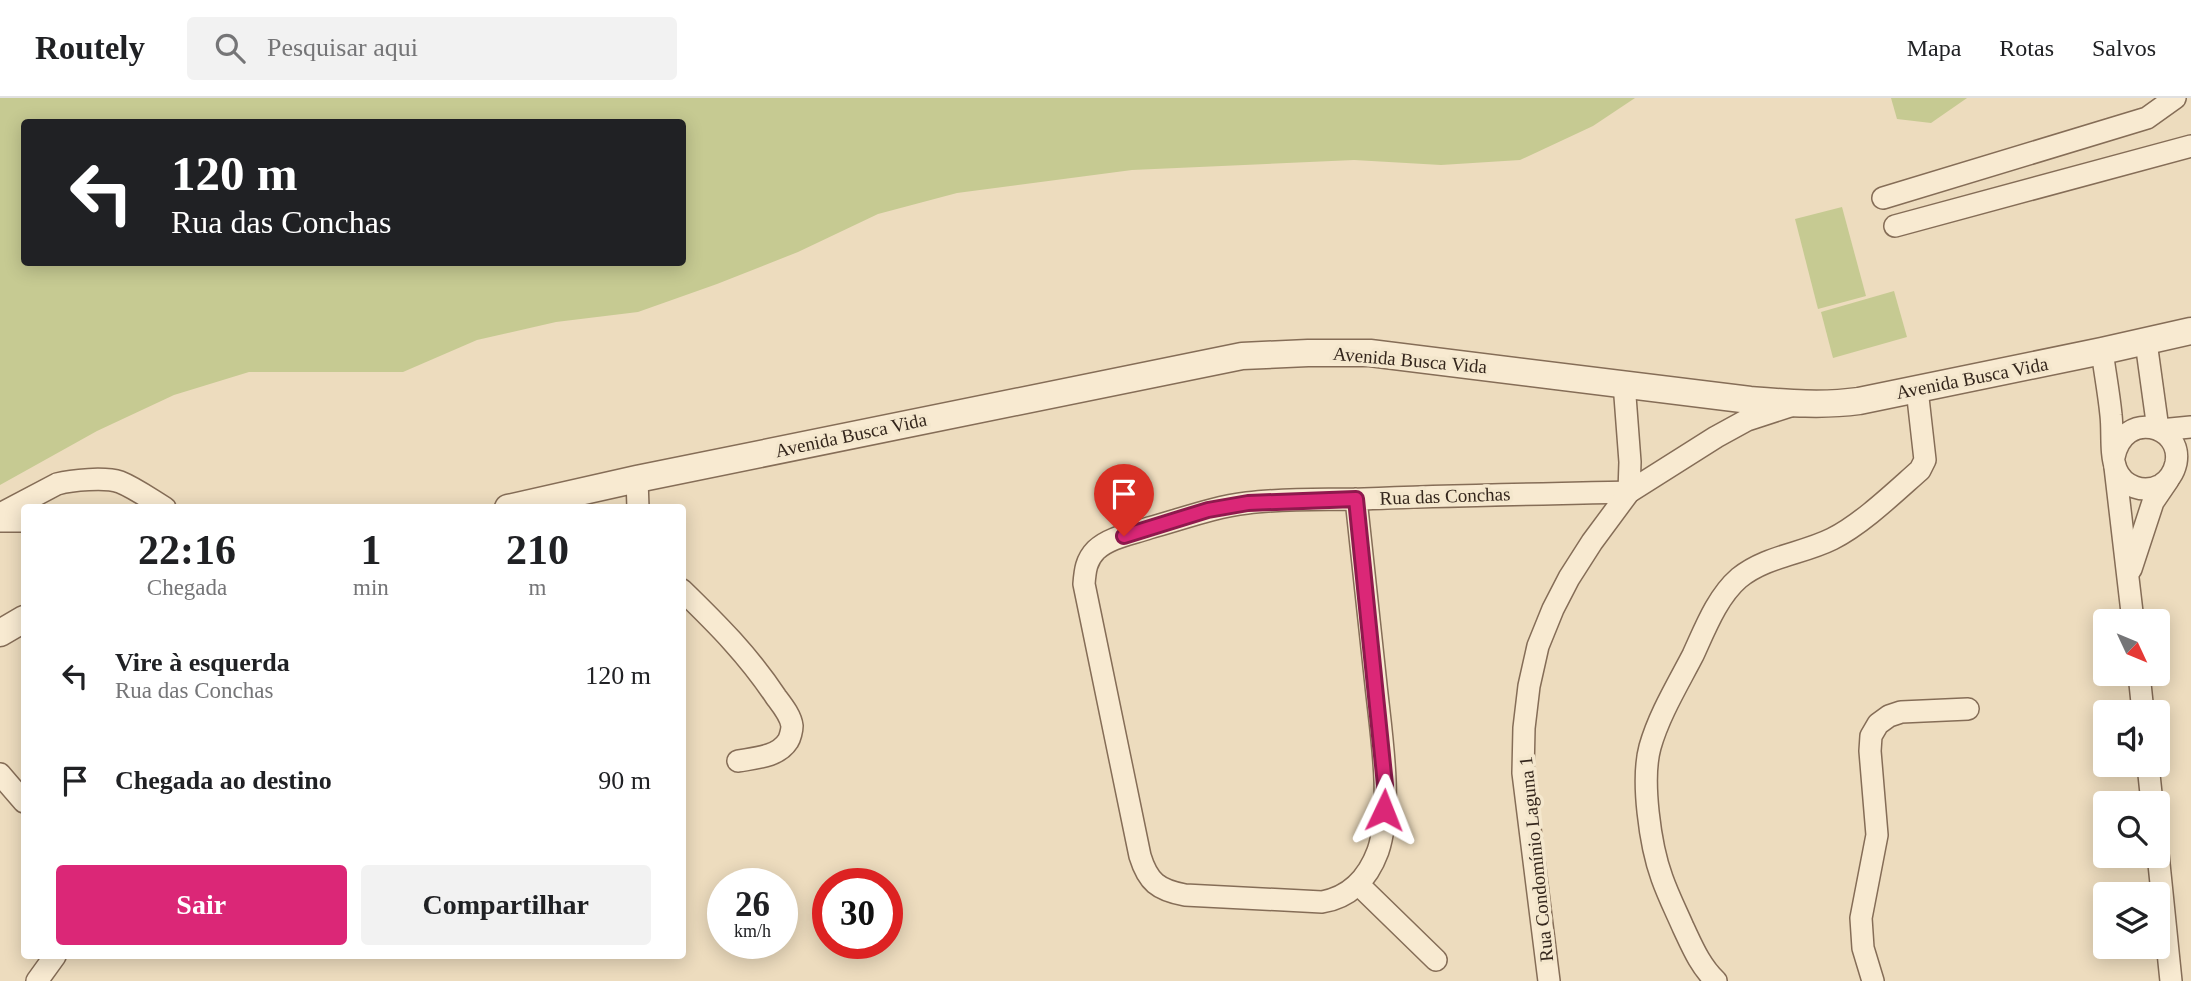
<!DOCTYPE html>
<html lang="pt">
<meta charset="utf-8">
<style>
:root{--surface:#fff;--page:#f2f2f2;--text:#202124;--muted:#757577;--line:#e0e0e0;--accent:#db2777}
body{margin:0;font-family:Georgia,serif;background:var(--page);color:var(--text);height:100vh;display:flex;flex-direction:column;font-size:26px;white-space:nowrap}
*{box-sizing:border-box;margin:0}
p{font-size:23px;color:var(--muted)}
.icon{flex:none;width:38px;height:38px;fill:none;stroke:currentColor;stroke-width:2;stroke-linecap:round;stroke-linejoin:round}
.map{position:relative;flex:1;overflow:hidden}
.drawer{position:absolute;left:21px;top:406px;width:665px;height:455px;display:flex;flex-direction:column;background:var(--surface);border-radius:7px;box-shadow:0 4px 18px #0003}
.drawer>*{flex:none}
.guide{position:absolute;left:21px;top:21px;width:665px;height:147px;border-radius:7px;box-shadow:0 4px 18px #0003;background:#202124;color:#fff;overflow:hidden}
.needle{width:46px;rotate:134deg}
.buttons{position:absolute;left:2093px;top:511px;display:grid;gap:14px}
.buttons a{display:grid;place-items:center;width:77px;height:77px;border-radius:7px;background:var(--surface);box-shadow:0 4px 18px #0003;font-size:35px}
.speed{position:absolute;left:707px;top:770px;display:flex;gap:14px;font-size:35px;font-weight:700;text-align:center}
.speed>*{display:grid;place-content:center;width:91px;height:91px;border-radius:50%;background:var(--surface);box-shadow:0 4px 18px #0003;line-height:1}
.speed small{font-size:18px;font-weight:400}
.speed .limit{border:10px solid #d22;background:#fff;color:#111}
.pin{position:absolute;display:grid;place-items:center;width:60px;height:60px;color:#fff;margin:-72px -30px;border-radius:50% 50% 50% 0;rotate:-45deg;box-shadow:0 0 7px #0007}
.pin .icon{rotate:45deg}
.me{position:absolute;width:77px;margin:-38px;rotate:2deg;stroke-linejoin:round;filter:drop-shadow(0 0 5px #0008)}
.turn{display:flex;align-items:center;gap:24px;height:147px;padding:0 35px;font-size:32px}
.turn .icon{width:91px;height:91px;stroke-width:2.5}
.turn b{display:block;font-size:49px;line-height:60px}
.eta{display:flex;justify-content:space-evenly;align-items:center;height:119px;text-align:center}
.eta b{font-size:42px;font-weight:600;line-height:49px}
.primary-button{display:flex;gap:14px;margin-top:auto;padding:14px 35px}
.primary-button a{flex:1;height:80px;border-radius:7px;background:var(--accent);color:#fff;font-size:28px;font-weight:600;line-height:80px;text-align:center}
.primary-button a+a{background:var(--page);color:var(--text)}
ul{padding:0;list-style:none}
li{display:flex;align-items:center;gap:21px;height:105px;padding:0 35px}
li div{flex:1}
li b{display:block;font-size:26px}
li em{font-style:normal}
header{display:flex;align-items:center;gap:42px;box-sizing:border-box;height:98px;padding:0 35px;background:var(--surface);border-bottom:2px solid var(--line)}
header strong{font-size:33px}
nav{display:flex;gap:38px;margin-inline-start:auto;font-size:24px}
.search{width:490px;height:63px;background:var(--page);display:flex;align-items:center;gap:18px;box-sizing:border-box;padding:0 24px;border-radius:7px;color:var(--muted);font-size:26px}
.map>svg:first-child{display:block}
.green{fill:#c6ca92;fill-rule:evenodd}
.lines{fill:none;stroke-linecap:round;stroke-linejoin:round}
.minor-casing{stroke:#856d57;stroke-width:24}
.tertiary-casing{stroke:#856d57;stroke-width:29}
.minor{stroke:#f8ead1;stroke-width:21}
.tertiary{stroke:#f8ead1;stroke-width:26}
.route-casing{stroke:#8e194d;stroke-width:18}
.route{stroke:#db2777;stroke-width:12}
.labels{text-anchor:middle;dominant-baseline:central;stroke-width:7;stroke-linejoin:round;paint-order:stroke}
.street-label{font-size:19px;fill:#34261c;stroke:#f4e7cd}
</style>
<header>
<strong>Routely</strong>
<div class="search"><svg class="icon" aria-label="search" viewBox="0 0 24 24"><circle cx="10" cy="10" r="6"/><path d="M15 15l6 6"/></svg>Pesquisar aqui</div>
<nav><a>Mapa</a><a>Rotas</a><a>Salvos</a></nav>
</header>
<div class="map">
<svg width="2191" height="883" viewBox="0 0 2191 883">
<rect width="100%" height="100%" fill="#eddcbe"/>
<g class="green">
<path d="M0,0H1635L1593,28L1520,62L1441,67L1354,62L1132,72L957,95L878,116L798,154L717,186L638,214L556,224L477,242L403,274H249L174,297L97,333L0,387ZM24,24H682V164H24Z"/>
<path d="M1891,0H1967L1931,25L1897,21Z"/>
<path d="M1842,109L1866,198L1818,211L1795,121Z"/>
<path d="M1894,193L1907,239L1833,260L1821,214Z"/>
</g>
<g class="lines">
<g class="minor-casing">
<g id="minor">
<path d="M1883,100L2147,20L2175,0"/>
<path d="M1895,128L2191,48"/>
<path d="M2146,244L2158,331"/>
<path d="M2102,253C2105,275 2109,296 2111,317C2113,334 2110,355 2116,371C2123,389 2144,396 2161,387C2169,382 2174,374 2176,365C2183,327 2124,311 2114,359"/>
<path d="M1624,285L1630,364L1629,394"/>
<path d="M2160,332L2191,329"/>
<path d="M2115,369L2133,523"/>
<path d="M637,381L638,410"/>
<path d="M1356,401C1363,463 1369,525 1376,587C1381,635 1393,708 1378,753C1368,780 1351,799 1322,804L1185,797C1158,792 1148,784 1140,758L1084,486C1085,473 1086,462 1096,452C1110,439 1132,436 1149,430C1182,421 1213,409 1247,405C1285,400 1325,402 1364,401C1452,397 1541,396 1629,394"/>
<path d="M0,416L57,386C72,382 105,379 120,384C135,390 150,401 165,410"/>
<path d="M0,423H24"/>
<path d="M2131,471L2153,404L2168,382"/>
<path d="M682,492C718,527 748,557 776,599C782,607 791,618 792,628C792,632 790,640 788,643C778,659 755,660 738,663"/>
<path d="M2139,576L2143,614"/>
<path d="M2148,667L2152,705"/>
<path d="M0,676L24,704"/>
<path d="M2158,756L2171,883"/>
<path d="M1359,787L1436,862"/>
<path d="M37,883L55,858"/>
<path d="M1549,883L1523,675L1524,630L1529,588L1538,548L1553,511L1569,480L1592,444L1629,394L1716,339L1747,322L1790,308"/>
<path d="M1716,883C1700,868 1692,848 1683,829C1676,813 1668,797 1662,780C1650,747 1641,682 1650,649C1659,617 1678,586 1693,557C1705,531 1717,499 1739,480C1766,458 1802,456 1832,441C1862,426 1895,394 1920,372L1925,362L1917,291"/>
<path d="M1873,883L1863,850L1861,820L1877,737L1870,653L1871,638L1878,626L1889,618L1901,614L1968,611"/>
</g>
</g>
<g class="tertiary-casing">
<g id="tertiary">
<path d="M508,410L637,381L1242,258L1308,255H1370L1750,302C1787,305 1822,308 1859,303L2102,253L2191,233"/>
<path d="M0,535L24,521"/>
</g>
</g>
<use href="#minor" class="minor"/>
<use href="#tertiary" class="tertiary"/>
</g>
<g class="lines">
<g class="route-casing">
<path id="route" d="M1124,438L1208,412L1248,405L1356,401L1385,687L1384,712"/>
</g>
<use href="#route" class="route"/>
</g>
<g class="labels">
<g class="street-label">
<text transform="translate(1410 262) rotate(5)">Avenida Busca Vida</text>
<text transform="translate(1972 280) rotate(-11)">Avenida Busca Vida</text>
<text transform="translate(851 337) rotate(-12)">Avenida Busca Vida</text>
<text transform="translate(1445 398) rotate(-2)">Rua das Conchas</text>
<text transform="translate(1536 761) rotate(-96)">Rua Condomínio Laguna 1</text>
</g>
</g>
</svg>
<div class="buttons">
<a><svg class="needle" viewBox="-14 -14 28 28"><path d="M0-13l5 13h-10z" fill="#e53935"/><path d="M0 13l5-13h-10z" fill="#757577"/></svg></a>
<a><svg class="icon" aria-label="sound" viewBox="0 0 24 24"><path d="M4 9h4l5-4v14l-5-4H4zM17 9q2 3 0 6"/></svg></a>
<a><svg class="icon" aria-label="search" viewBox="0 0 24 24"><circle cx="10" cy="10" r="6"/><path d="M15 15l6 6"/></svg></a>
<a><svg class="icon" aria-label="layers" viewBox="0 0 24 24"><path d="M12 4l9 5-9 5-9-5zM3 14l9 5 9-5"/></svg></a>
</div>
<div class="speed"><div>26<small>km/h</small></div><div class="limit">30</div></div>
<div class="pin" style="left:1124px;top:438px;background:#d93025"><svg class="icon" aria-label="arrive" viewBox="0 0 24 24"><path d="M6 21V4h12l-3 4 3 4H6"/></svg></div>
<svg class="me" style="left:1384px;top:712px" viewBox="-20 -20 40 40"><path d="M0-17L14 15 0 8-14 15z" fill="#db2777" stroke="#fff" stroke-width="4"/></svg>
<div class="guide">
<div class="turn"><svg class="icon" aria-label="left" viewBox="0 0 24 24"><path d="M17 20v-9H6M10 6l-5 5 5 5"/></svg><div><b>120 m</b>Rua das Conchas</div></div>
</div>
<section class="drawer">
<div class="eta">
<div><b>22:16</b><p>Chegada</p></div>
<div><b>1</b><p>min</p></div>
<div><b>210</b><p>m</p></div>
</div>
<ul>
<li><svg class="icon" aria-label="left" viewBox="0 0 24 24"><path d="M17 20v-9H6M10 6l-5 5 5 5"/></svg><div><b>Vire à esquerda</b><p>Rua das Conchas</p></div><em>120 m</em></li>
<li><svg class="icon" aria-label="arrive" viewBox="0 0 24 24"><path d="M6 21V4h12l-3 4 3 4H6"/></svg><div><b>Chegada ao destino</b></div><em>90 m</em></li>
</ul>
<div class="primary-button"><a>Sair</a><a>Compartilhar</a></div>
</section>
</div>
